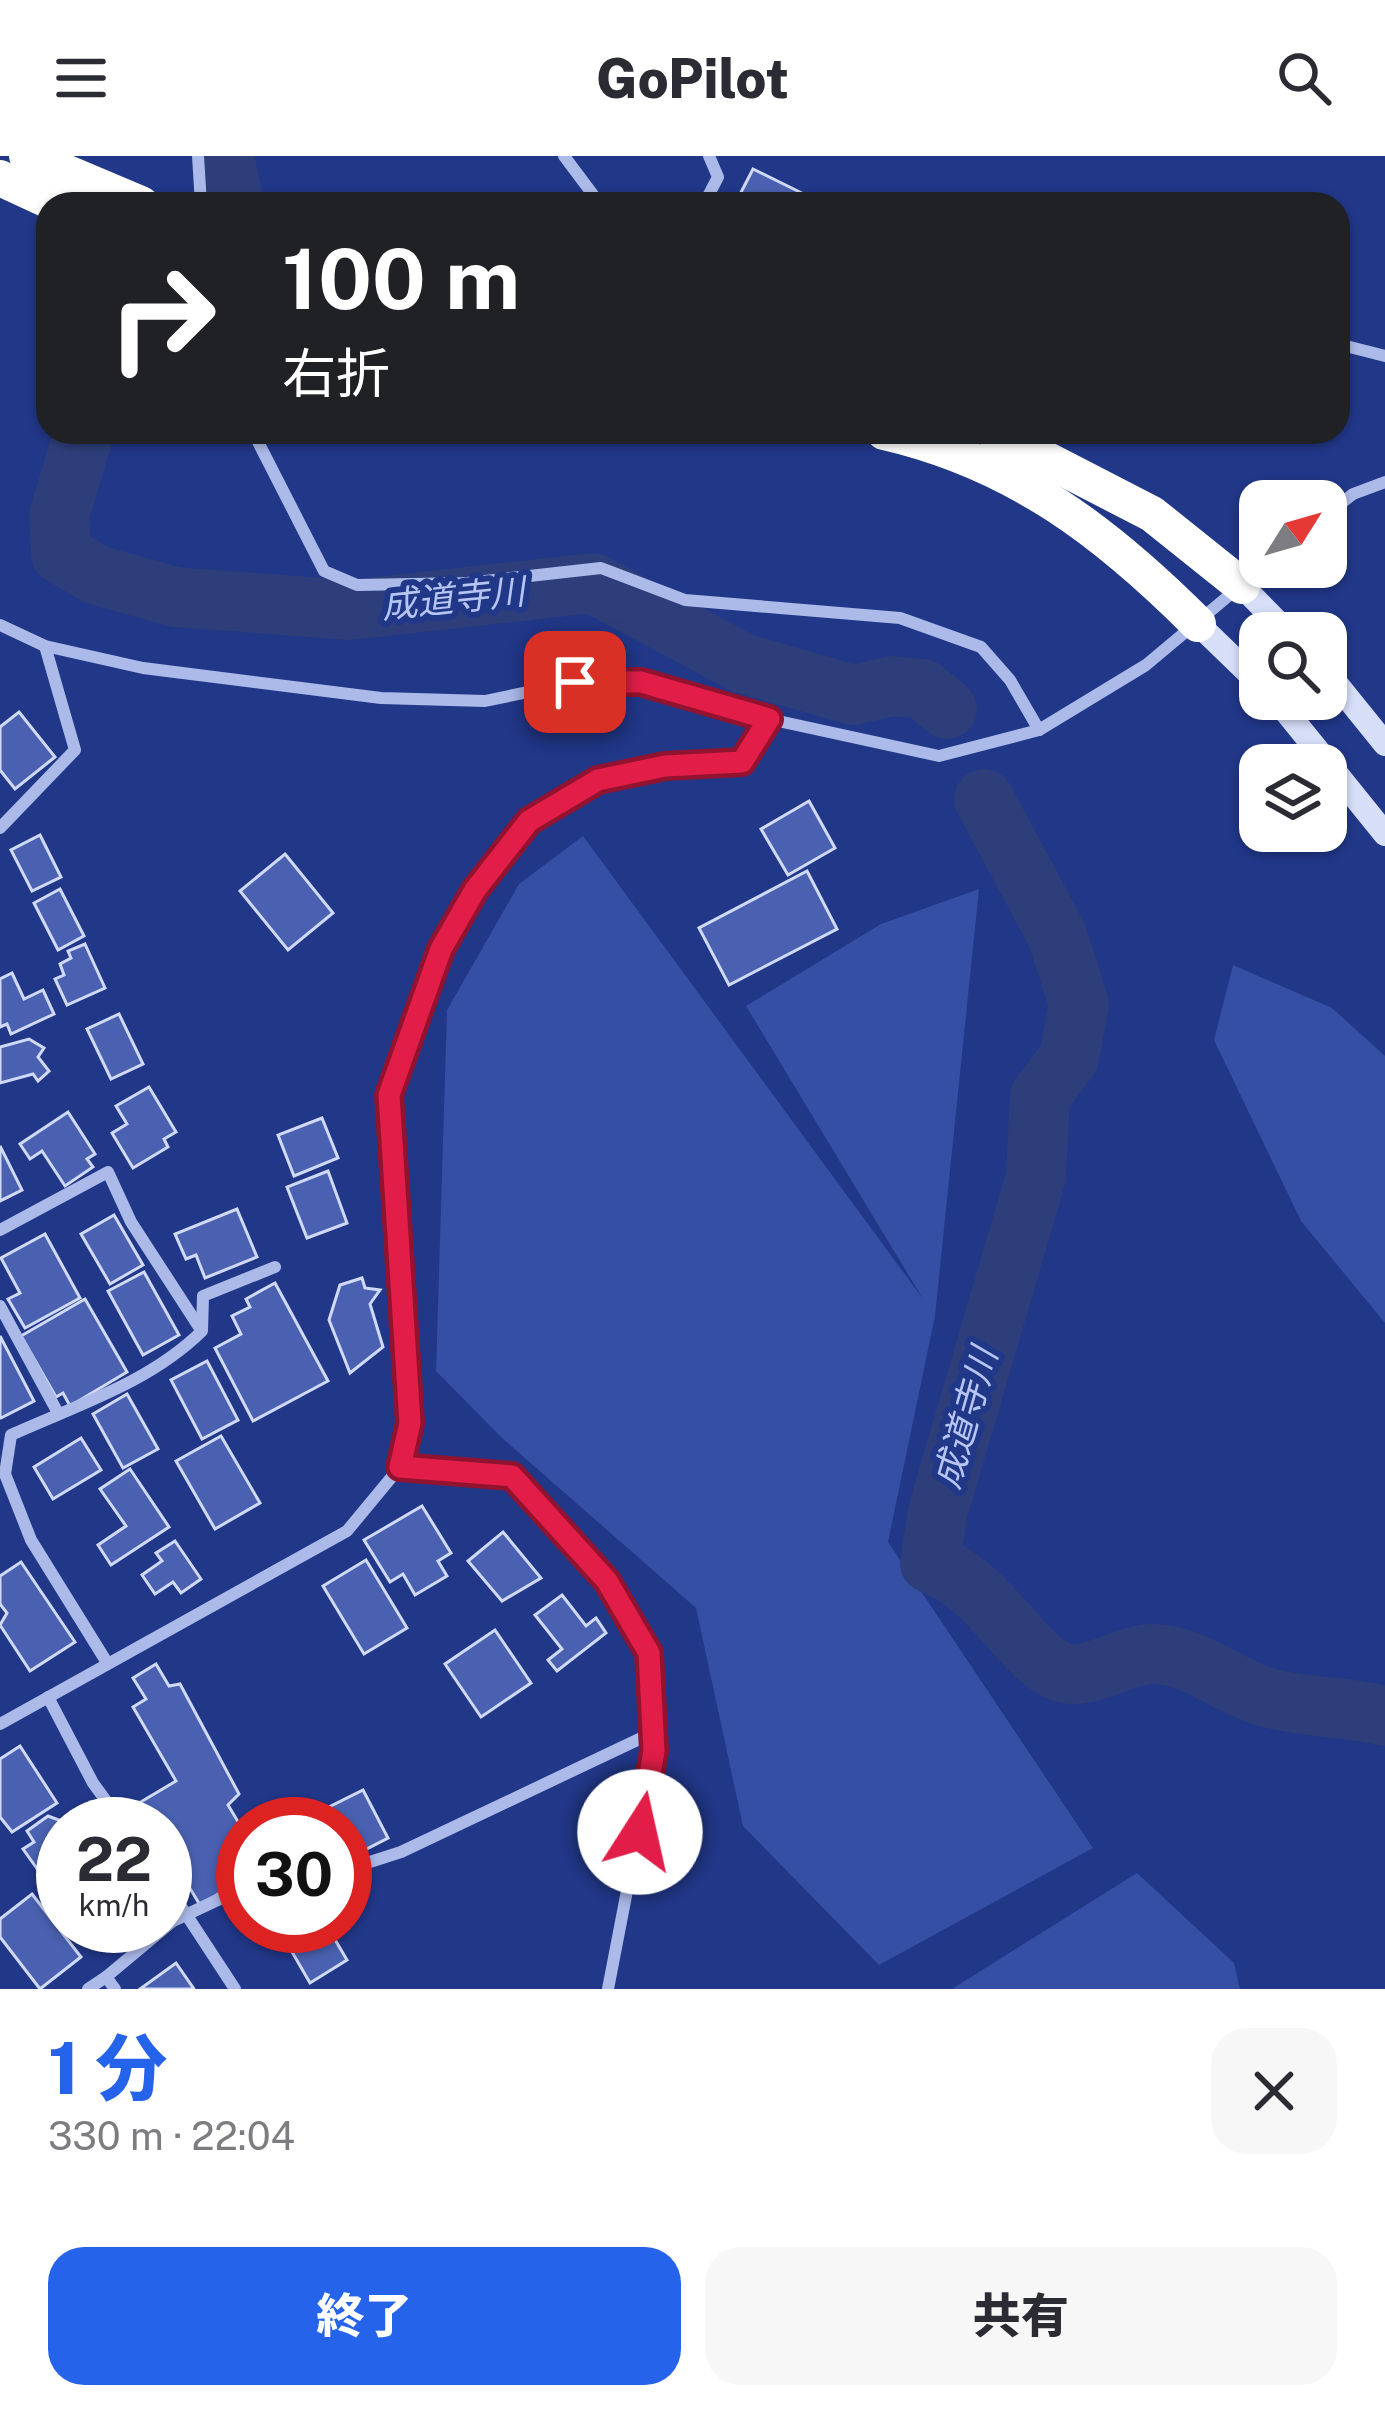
<!DOCTYPE html>
<html lang="ja">
<meta charset="utf-8">
<style>
:root{--surface:#fff;--page:#f7f7f7;--text:#2b2b33;--muted:#7c7c81;--accent:#2563eb}
body{margin:0;font-family:"Public Sans","Noto Sans JP",sans-serif;background:var(--page);color:var(--text);height:100vh;display:flex;flex-direction:column;font-size:45px;white-space:nowrap}
*{box-sizing:border-box;margin:0}
p{font-size:39px;color:var(--muted)}
.icon{flex:none;width:66px;height:66px;fill:none;stroke:currentColor;stroke-width:2;stroke-linecap:round;stroke-linejoin:round}
.map{position:relative;height:1833px;overflow:hidden}
.panel{display:flex;flex-direction:column;background:var(--surface);flex:1}
.panel>*{flex:none}
.top-card{position:absolute;left:36px;top:36px;width:1314px;height:252px;border-radius:36px;box-shadow:0 3px 9px #0004;background:#202124;color:#fff;overflow:hidden}
.needle{width:78px;rotate:53deg}
.buttons{position:absolute;left:1239px;top:324px;display:grid;gap:24px}
.buttons a{display:grid;place-items:center;width:108px;height:108px;border-radius:24px;background:var(--surface);box-shadow:0 3px 9px #0004;font-size:60px}
.speed{position:absolute;left:36px;top:1641px;display:flex;gap:24px;font-size:60px;font-weight:700;text-align:center}
.speed>*{display:grid;place-content:center;width:156px;height:156px;border-radius:50%;background:var(--surface);box-shadow:0 3px 9px #0004;line-height:1}
.speed small{font-size:30px;font-weight:400}
.speed .limit{border:18px solid #d22;background:#fff;color:#111}
.pin{position:absolute;display:grid;place-items:center;width:102px;height:102px;color:#fff;margin:-51px;border-radius:24px;box-shadow:0 6px 18px #0006}
.me{position:absolute;width:132px;margin:-66px;rotate:10deg;stroke-linejoin:round;filter:drop-shadow(0 0 9px #0008)}
.turn{display:flex;align-items:center;gap:42px;height:252px;padding:0 48px;font-size:54px}
.turn .icon{width:156px;height:156px;stroke-width:2.5}
.turn b{display:block;font-size:84px;line-height:102px}
.round{display:grid;place-items:center;flex:none;width:126px;height:126px;border-radius:36px;background:var(--page)}
.headline{display:flex;align-items:center;justify-content:space-between;height:204px;padding:0 48px}
h1{font-size:72px;font-weight:800;line-height:90px;color:var(--accent)}
.action{display:flex;gap:24px;margin-top:auto;padding:24px 48px}
.action a{flex:1;height:138px;border-radius:36px;background:var(--accent);color:#fff;font-size:48px;font-weight:800;line-height:138px;text-align:center}
.action a+a{background:var(--page);color:var(--text)}
header{display:flex;justify-content:space-between;align-items:center;height:156px;padding:0 48px;background:var(--surface);font-size:54px;font-weight:800}
.map>svg:first-child{display:block}
.green{fill:#354fa5}
.lines{fill:none;stroke-linecap:round;stroke-linejoin:round}
.river{stroke:#2d3e7a;stroke-width:60}
.building{fill:#4961b0;stroke:#d0daf8;stroke-width:3}
.street{stroke:#acbaea;stroke-width:12}
.secondary{stroke:#d7def8;stroke-width:24}
.highway{stroke:#fff;stroke-width:36}
.route-casing{stroke:#92132f;stroke-width:30}
.route{stroke:#e11d48;stroke-width:21}
.labels{text-anchor:middle;dominant-baseline:central;stroke-width:12;stroke-linejoin:round;paint-order:stroke}
.water-label{font-size:36px;font-style:italic;fill:#b7c5f2;stroke:#213788}
</style>
<header><svg class="icon" aria-label="menu" viewBox="0 0 24 24"><path d="M4 6h16M4 12h16M4 18h16"/></svg>GoPilot<svg class="icon" aria-label="search" viewBox="0 0 24 24"><circle cx="10" cy="10" r="6"/><path d="M15 15l6 6"/></svg></header>
<div class="map">
<svg width="1385" height="1833" viewBox="0 0 1385 1833">
<rect width="100%" height="100%" fill="#213788"/>
<g class="green">
<path d="M583,680L923,1143L746,850L881,768L979,733L935,1160L888,1386L1093,1692L879,1809L743,1670L696,1452L501,1281L436,1215L447,854L519,728Z"/>
<path d="M1233,809L1332,852L1385,900V1167L1301,1065L1214,884Z"/>
<path d="M1137,1717L1234,1807L1240,1833H952Z"/>
</g>
<g class="lines">
<g class="river">
<path d="M224,0L234,48"/>
<path d="M84,276L59,360L61,398L97,419L175,441L350,454L593,427L742,507L853,539L893,530L923,533L947,553"/>
<path d="M984,643L1057,779L1079,848L1069,902L1040,940L1036,1021L938,1355L930,1407C993,1430 1022,1504 1064,1517C1091,1524 1126,1497 1154,1498C1195,1499 1227,1530 1266,1541C1305,1552 1347,1550 1385,1560"/>
</g>
</g>
<g class="building">
<path d="M753,13L824,48H735Z"/>
<path d="M19,556L55,601L15,633L0,614V571Z"/>
<path d="M809,645L835,692L788,719L761,673Z"/>
<path d="M40,679L61,721L32,735L11,694Z"/>
<path d="M285,698L333,757L288,794L240,735Z"/>
<path d="M807,715L837,773L729,829L699,772Z"/>
<path d="M60,733L84,780L58,794L34,747Z"/>
<path d="M85,788L105,832L67,849L55,823L64,819L60,808L71,802L68,795Z"/>
<path d="M12,817L24,843L43,834L54,858L11,878L7,868L0,871V823Z"/>
<path d="M119,858L143,908L111,923L87,873Z"/>
<path d="M29,883L44,892L38,901L49,915L38,925L33,918L0,927V891Z"/>
<path d="M149,931L176,976L164,983L168,991L133,1012L112,977L127,968L116,950Z"/>
<path d="M68,956L95,998L87,1003L93,1011L65,1030L42,995L30,1003L20,988Z"/>
<path d="M322,962L338,1002L294,1020L278,979Z"/>
<path d="M0,990L22,1034L0,1045Z"/>
<path d="M328,1015L347,1067L307,1082L287,1031Z"/>
<path d="M237,1053L257,1101L205,1122L196,1099L186,1103L175,1078Z"/>
<path d="M114,1059L143,1109L110,1128L81,1078Z"/>
<path d="M45,1078L80,1142L25,1172L8,1143L20,1137L1,1102Z"/>
<path d="M144,1116L179,1179L143,1199L108,1135Z"/>
<path d="M362,1122L365,1132L380,1134L370,1148L383,1191L350,1217L329,1164L340,1129Z"/>
<path d="M275,1127L328,1225L253,1265L215,1192L241,1178L232,1160L250,1151L246,1143Z"/>
<path d="M85,1143L127,1216L70,1250L63,1237L56,1241L21,1180Z"/>
<path d="M0,1180L34,1245L1,1262L0,1261Z"/>
<path d="M207,1205L238,1264L202,1283L171,1224Z"/>
<path d="M127,1238L158,1293L123,1312L93,1258Z"/>
<path d="M221,1280L260,1347L215,1373L176,1305Z"/>
<path d="M81,1282L101,1314L53,1343L34,1311Z"/>
<path d="M130,1313L169,1371L111,1409L98,1389L126,1370L100,1333Z"/>
<path d="M422,1350L451,1397L438,1405L447,1420L415,1439L403,1418L390,1426L364,1384Z"/>
<path d="M503,1376L541,1422L502,1445L468,1405Z"/>
<path d="M175,1385L201,1423L181,1437L173,1426L155,1438L142,1419L162,1405L156,1397Z"/>
<path d="M366,1404L407,1472L364,1498L323,1430Z"/>
<path d="M21,1406L75,1486L30,1515L0,1469L7,1457L0,1448V1420Z"/>
<path d="M562,1439L586,1470L596,1462L606,1477L557,1515L548,1504L562,1493L535,1459Z"/>
<path d="M495,1474L531,1527L481,1561L445,1508Z"/>
<path d="M156,1508L169,1530L180,1528L239,1638L228,1649L240,1669L256,1659L261,1668H243V1723L200,1749L165,1691V1668H151L139,1647L176,1625L133,1551L146,1543L133,1522Z"/>
<path d="M20,1590L57,1647L12,1676L0,1661V1603Z"/>
<path d="M363,1634L388,1682L345,1704V1668H312L309,1661Z"/>
<path d="M82,1653L93,1668H63V1749L23,1693L34,1686L27,1675L48,1660L64,1666Z"/>
<path d="M32,1738L81,1801L40,1833L0,1781V1763Z"/>
<path d="M277,1770H327L347,1804L310,1827Z"/>
<path d="M176,1807L194,1833H140Z"/>
</g>
<g class="lines">
<g class="street">
<path d="M198,0L201,48"/>
<path d="M564,0L600,48"/>
<path d="M704,48L718,21L709,0"/>
<path d="M1338,188L1385,200"/>
<path d="M253,276L324,415L357,429L467,427L601,412L685,444L900,462L981,491L1010,524L1039,574"/>
<path d="M1326,359L1353,338L1385,326"/>
<path d="M0,469L45,490L143,512L381,542L485,545L576,526H641L769,563L939,600L1039,574L1146,509L1263,411"/>
<path d="M0,672L75,594L45,490"/>
<path d="M0,1074L108,1016L131,1066L201,1174"/>
<path d="M0,1150L58,1257"/>
<path d="M400,1311L511,1320L607,1425L649,1497L654,1595L608,1833"/>
<path d="M106,1505L31,1384L5,1318L11,1279C77,1249 149,1227 202,1175L203,1140L275,1111"/>
<path d="M48,1541L93,1627L123,1668"/>
<path d="M0,1568L347,1375L400,1311L410,1267L389,939L441,793L475,734L529,665L598,624L665,610L742,606L769,563"/>
<path d="M345,1714L401,1696L652,1577"/>
<path d="M165,1726L235,1833"/>
<path d="M88,1833L106,1821"/>
<path d="M115,1833L106,1821L173,1765L243,1732"/>
</g>
<g class="secondary">
<path d="M1242,430L1288,477"/>
<path d="M1198,468L1260,528"/>
<path d="M1326,515L1385,588"/>
<path d="M1276,543L1385,678"/>
</g>
<g class="highway">
<path d="M27,0L141,48"/>
<path d="M0,22L56,48"/>
<path d="M884,276C1015,306 1106,376 1198,468"/>
<path d="M993,276L1152,358L1242,430"/>
</g>
</g>
<g class="lines">
<g class="route-casing">
<path id="route" d="M575,526H641L769,563L742,606L665,610L598,624L529,665L475,734L441,793L389,939L410,1267L400,1311L512,1320L607,1425L649,1497L654,1595L640,1676"/>
</g>
<use href="#route" class="route"/>
</g>
<g class="labels">
<g class="water-label">
<text transform="translate(453 442) rotate(-6)">成道寺川</text>
<text transform="translate(965 1262) rotate(-74)">成道寺川</text>
</g>
</g>
</svg>
<div class="buttons">
<a><svg class="needle" viewBox="-14 -14 28 28"><path d="M0-13l5 13h-10z" fill="#e53935"/><path d="M0 13l5-13h-10z" fill="#7c7c81"/></svg></a>
<a><svg class="icon" aria-label="search" viewBox="0 0 24 24"><circle cx="10" cy="10" r="6"/><path d="M15 15l6 6"/></svg></a>
<a><svg class="icon" aria-label="layers" viewBox="0 0 24 24"><path d="M12 4l9 5-9 5-9-5zM3 14l9 5 9-5"/></svg></a>
</div>
<div class="speed"><div>22<small>km/h</small></div><div class="limit">30</div></div>
<div class="pin" style="left:575px;top:526px;background:#d93025"><svg class="icon" aria-label="arrive" viewBox="0 0 24 24"><path d="M6 21V4h12l-3 4 3 4H6"/></svg></div>
<svg class="me" style="left:640px;top:1676px" viewBox="-20 -20 40 40"><circle r="19" fill="#fff"/><path d="M0-13L10 11 0 6-10 11z" fill="#e11d48"/></svg>
<div class="top-card">
<div class="turn"><svg class="icon" aria-label="right" viewBox="0 0 24 24"><path d="M7 20v-9h11M14 6l5 5-5 5"/></svg><div><b>100 m</b>右折</div></div>
</div>
</div>
<section class="panel">
<div class="headline"><div><h1>1 分</h1><p>330 m · 22:04</p></div><a class="round"><svg class="icon" aria-label="close" viewBox="0 0 24 24"><path d="M6 6l12 12M18 6L6 18"/></svg></a></div>
<div class="action"><a>終了</a><a>共有</a></div>
</section>
